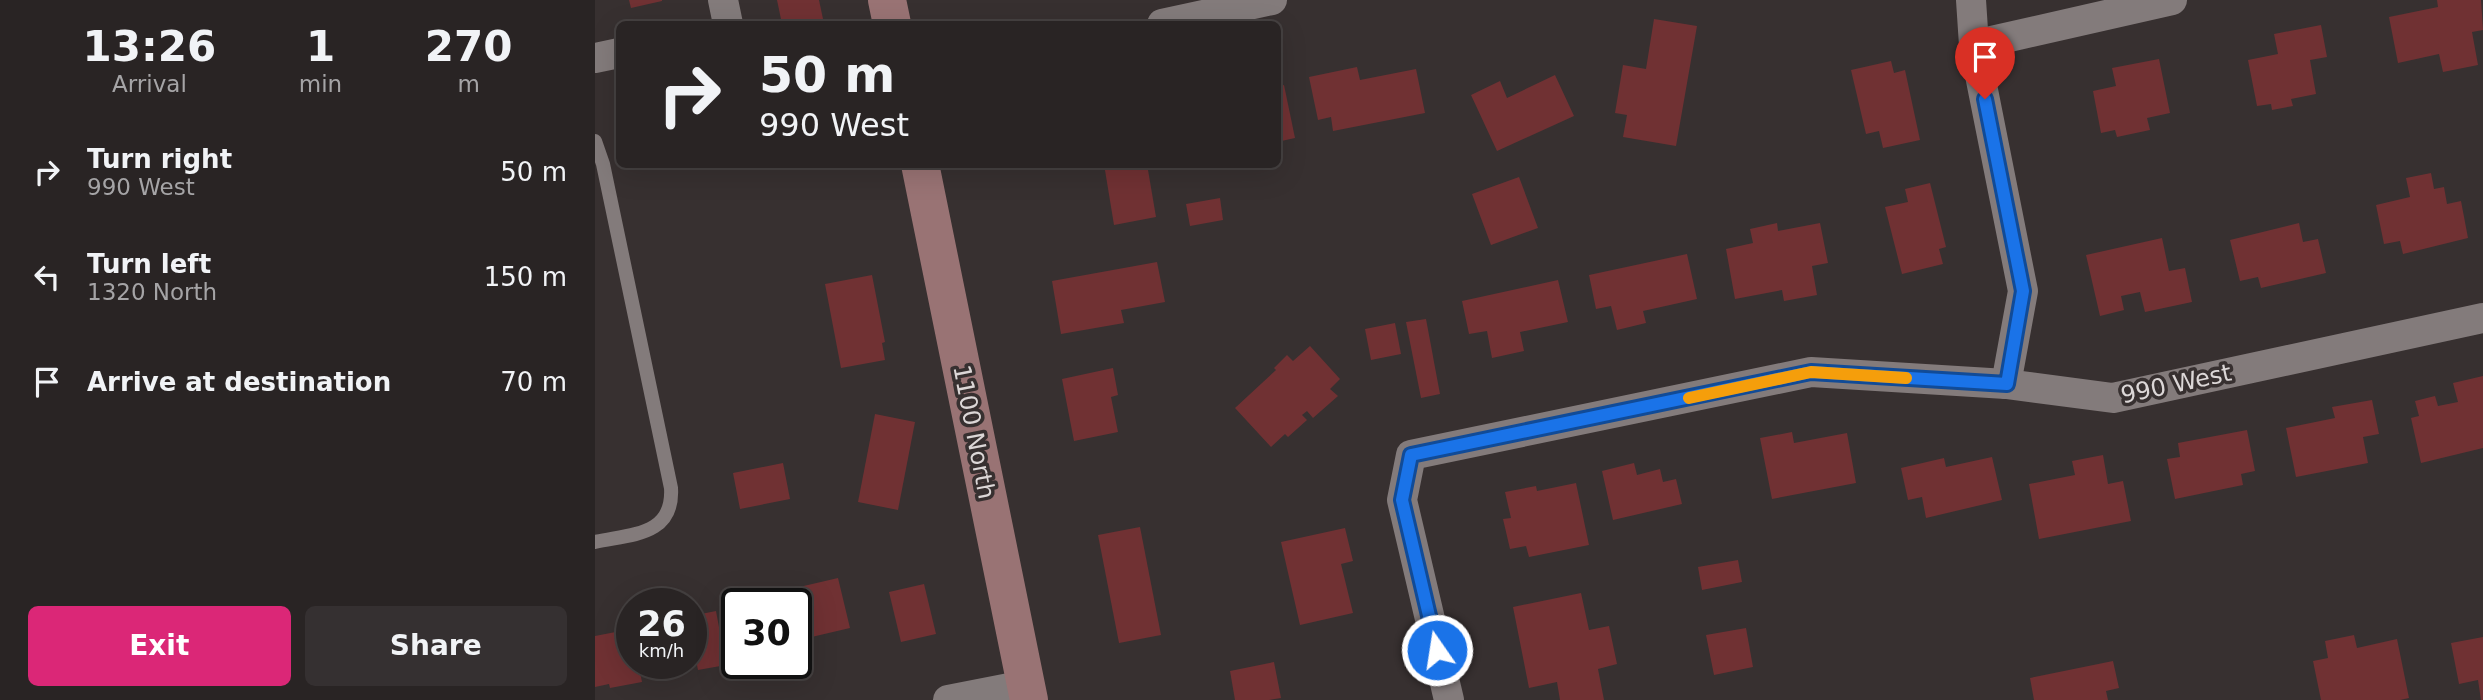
<!DOCTYPE html>
<style>
:root{--surface:#292424;--page:#353031;--text:#f1f3f6;--muted:#a5a4a6;--line:#454141;--accent:#db2777}
body{margin:0;font-family:"DejaVu Sans",sans-serif;background:var(--page);color:var(--text);height:100vh;display:flex;flex-direction:column;font-size:26px;white-space:nowrap}
*{box-sizing:border-box;margin:0}
p{font-size:23px;color:var(--muted)}
.icon{flex:none;width:38px;height:38px;fill:none;stroke:currentColor;stroke-width:2;stroke-linecap:round;stroke-linejoin:round}
.map{position:relative;flex:1;overflow:hidden}
.side{display:flex;flex-direction:column;background:var(--surface);width:595px}
.side>*{flex:none}
.guide{position:absolute;left:21px;top:21px;width:665px;height:147px;border-radius:10px;box-shadow:0 7px 28px #0002,0 0 0 2px var(--line);background:#292424;color:var(--text);overflow:hidden}
.speed{position:absolute;left:21px;top:588px;display:flex;gap:14px;font-size:35px;font-weight:700;text-align:center}
.speed>*{display:grid;place-content:center;width:91px;height:91px;border-radius:50%;background:var(--surface);box-shadow:0 7px 28px #0002,0 0 0 2px var(--line);line-height:1}
.speed small{font-size:18px;font-weight:400}
.speed .limit{border:4px solid #111;border-radius:10px;background:#fff;color:#111}
.pin{position:absolute;display:grid;place-items:center;width:60px;height:60px;color:#fff;margin:-72px -30px;border-radius:50% 50% 50% 0;rotate:-45deg;box-shadow:0 0 7px #0007}
.pin .icon{rotate:45deg}
.me{position:absolute;width:77px;margin:-38px;rotate:347deg;stroke-linejoin:round;filter:drop-shadow(0 0 5px #0008)}
.turn{display:flex;align-items:center;gap:24px;height:147px;padding:0 28px;font-size:32px}
.turn .icon{width:91px;height:91px;stroke-width:2.5}
.turn b{display:block;font-size:49px;line-height:60px}
.eta{display:flex;justify-content:space-evenly;align-items:center;height:119px;text-align:center}
.eta b{font-size:42px;font-weight:800;line-height:49px}
.primary-button{display:flex;gap:14px;margin-top:auto;padding:14px 28px}
.primary-button a{flex:1;height:80px;border-radius:10px;background:var(--accent);color:#fff;font-size:28px;font-weight:800;line-height:80px;text-align:center}
.primary-button a+a{background:var(--page);color:var(--text)}
ul{padding:0;list-style:none}
li{display:flex;align-items:center;gap:21px;height:105px;padding:0 28px}
li div{flex:1}
li b{display:block;font-size:26px}
li em{font-style:normal}
main{display:flex;flex:1;min-height:0}
.map>svg:first-child{display:block}
.building{fill:#703133}
.lines{fill:none;stroke-linecap:round;stroke-linejoin:round}
.service{stroke:#837b7b;stroke-width:14}
.minor{stroke:#837b7b;stroke-width:30}
.secondary{stroke:#997374;stroke-width:38}
.route-casing{stroke:#114b97;stroke-width:18}
.route{stroke:#1a73e8;stroke-width:12}
.slow{stroke:#f59e0b;stroke-width:12}
.labels{text-anchor:middle;dominant-baseline:central;stroke-width:7;stroke-linejoin:round;paint-order:stroke}
.street-label{font-size:24px;fill:#dcd7d7;stroke:#373030}
</style>
<main>
<section class="side">
<div class="eta">
<div><b>13:26</b><p>Arrival</p></div>
<div><b>1</b><p>min</p></div>
<div><b>270</b><p>m</p></div>
</div>
<ul>
<li><svg class="icon" aria-label="right" viewBox="0 0 24 24"><path d="M7 20v-9h11M14 6l5 5-5 5"/></svg><div><b>Turn right</b><p>990 West</p></div><em>50 m</em></li>
<li><svg class="icon" aria-label="left" viewBox="0 0 24 24"><path d="M17 20v-9H6M10 6l-5 5 5 5"/></svg><div><b>Turn left</b><p>1320 North</p></div><em>150 m</em></li>
<li><svg class="icon" aria-label="arrive" viewBox="0 0 24 24"><path d="M6 21V4h12l-3 4 3 4H6"/></svg><div><b>Arrive at destination</b></div><em>70 m</em></li>
</ul>
<div class="primary-button"><a>Exit</a><a>Share</a></div>
</section>
<div class="map">
<svg width="1888" height="700" viewBox="0 0 1888 700">
<rect width="100%" height="100%" fill="#373030"/>
<g class="building">
<path d="M34,0H67V1L36,8Z"/>
<path d="M182,0H224L228,19L187,24Z"/>
<path d="M1842,0H1886L1888,30L1877,32L1883,65L1848,72L1844,54L1803,63L1794,17L1843,7Z"/>
<path d="M1059,19L1102,26L1081,146L1028,137L1032,115L1020,113L1028,65L1051,69Z"/>
<path d="M1726,25L1732,57L1715,60L1721,94L1696,99L1698,106L1677,110L1676,104L1662,106L1653,60L1683,54L1679,34Z"/>
<path d="M1564,59L1575,113L1552,118L1555,130L1522,137L1520,130L1506,133L1498,91L1521,86L1517,68Z"/>
<path d="M1296,61L1299,73L1310,70L1325,140L1288,148L1284,131L1271,134L1256,70Z"/>
<path d="M762,67L765,80L821,69L830,113L738,131L736,117L723,120L714,77Z"/>
<path d="M960,75L979,116L902,151L876,95L905,81L912,98Z"/>
<path d="M689,85L700,138L682,142V87Z"/>
<path d="M509,164H552L561,217L519,225Z"/>
<path d="M1836,173L1839,189L1849,187L1852,204L1866,201L1873,238L1808,254L1805,241L1789,244L1781,205L1815,197L1811,178Z"/>
<path d="M924,177L943,228L896,245L877,194Z"/>
<path d="M1335,183L1351,247L1344,249L1348,264L1307,274L1290,207L1313,202L1310,189Z"/>
<path d="M625,198L628,220L595,226L591,204Z"/>
<path d="M1182,223L1183,231L1225,223L1233,263L1217,266L1222,295L1189,301L1187,290L1140,299L1131,249L1158,243L1155,229Z"/>
<path d="M1704,223L1708,242L1723,239L1731,273L1666,288L1663,277L1645,281L1635,240Z"/>
<path d="M1567,238L1574,271L1590,268L1597,302L1550,312L1545,292L1526,296L1529,310L1505,316L1491,255Z"/>
<path d="M1092,254L1102,299L1048,311L1051,323L1022,330L1016,306L1001,309L994,275Z"/>
<path d="M562,262L570,302L526,310L529,323L466,334L457,281Z"/>
<path d="M277,275L290,342L287,343L290,360L246,368L230,284Z"/>
<path d="M963,280L973,322L925,332L929,351L897,358L892,331L874,334L867,301Z"/>
<path d="M831,319L845,394L826,398L811,322Z"/>
<path d="M800,323L806,354L776,360L770,329Z"/>
<path d="M715,346L745,379L735,389L743,396L718,418L712,411L707,415L712,420L693,437L690,434L676,447L640,408L681,370L679,368L692,355L698,361Z"/>
<path d="M518,368L523,395L516,397L523,432L479,441L467,379Z"/>
<path d="M1888,376V448L1826,463L1816,418L1824,416L1820,401L1840,396L1843,406L1863,402L1858,383Z"/>
<path d="M1777,400L1784,434L1768,437L1773,463L1701,477L1691,428L1740,418L1737,407Z"/>
<path d="M280,414L320,422L303,510L263,502Z"/>
<path d="M1652,430L1660,471L1646,474L1648,485L1580,499L1572,459L1585,457L1583,443Z"/>
<path d="M1197,432L1199,443L1252,433L1261,483L1177,499L1165,438Z"/>
<path d="M1508,455L1513,484L1528,481L1536,521L1444,539L1434,484L1480,475L1477,461Z"/>
<path d="M1397,457L1407,500L1331,518L1327,497L1313,500L1306,468L1349,458L1351,467Z"/>
<path d="M188,463L195,499L145,509L138,473Z"/>
<path d="M1039,463L1042,475L1065,469L1068,482L1081,479L1087,504L1018,520L1007,471Z"/>
<path d="M981,483L994,545L934,557L931,546L915,549L908,519L916,518L910,492L941,486L942,491Z"/>
<path d="M545,527L566,635L524,643L503,535Z"/>
<path d="M750,528L758,561L746,564L758,613L705,625L686,542Z"/>
<path d="M1143,560L1147,582L1107,590L1103,567Z"/>
<path d="M243,578L255,628L208,639L211,651L201,653V604H172L170,595Z"/>
<path d="M329,584L341,634L306,642L294,592Z"/>
<path d="M986,593L994,630L1014,626L1022,664L1003,669L1009,700H965L962,682L934,688L918,607Z"/>
<path d="M121,611L131,665L103,670L102,665L65,671L64,663H96V616Z"/>
<path d="M1151,628L1158,667L1119,675L1111,635Z"/>
<path d="M36,629L37,663H43L47,682L15,688L14,684L0,687V636Z"/>
<path d="M1759,635L1762,648L1802,639L1814,698L1805,700H1726L1718,661L1733,658L1730,641Z"/>
<path d="M1888,637V700H1886L1883,680L1864,684L1856,643Z"/>
<path d="M1518,661L1524,688L1511,691L1513,700H1439L1435,678Z"/>
<path d="M679,662L686,698L674,700H640L635,671Z"/>
</g>
<g class="lines">
<path class="service" d="M0,141L8,164L76,488C79,536 36,534 0,542"/>
<g class="minor">
<path d="M128,0L133,24"/>
<path d="M1376,0L1379,45L1428,291L1411,384"/>
<path d="M567,24L677,0"/>
<path d="M1379,45L1577,0"/>
<path d="M0,58L24,53"/>
<path d="M353,700L430,685"/>
<path d="M854,700L807,500L816,455L1216,372L1411,384L1518,398L1888,318"/>
</g>
<g class="secondary">
<path d="M292,0L297,24"/>
<path d="M325,164L434,700"/>
</g>
</g>
<g class="lines">
<g class="route-casing">
<path id="route" d="M842,650L807,500L816,455L1216,372L1412,384L1428,291L1390,99"/>
</g>
<use href="#route" class="route"/>
<path class="slow" d="M1094,398L1216,372L1311,378"/>
</g>
<g class="labels">
<g class="street-label">
<text transform="translate(1581 384) rotate(-12)">990 West</text>
<text transform="translate(379 432) rotate(79)">1100 North</text>
</g>
</g>
</svg>
<div class="speed"><div>26<small>km/h</small></div><div class="limit">30</div></div>
<div class="pin" style="left:1390px;top:99px;background:#d93025"><svg class="icon" aria-label="arrive" viewBox="0 0 24 24"><path d="M6 21V4h12l-3 4 3 4H6"/></svg></div>
<svg class="me" style="left:842px;top:650px" viewBox="-20 -20 40 40"><circle r="17" fill="#1a73e8" stroke="#fff" stroke-width="3"/><path d="M0-11L8 9 0 5-8 9z" fill="#fff"/></svg>
<div class="guide">
<div class="turn"><svg class="icon" aria-label="right" viewBox="0 0 24 24"><path d="M7 20v-9h11M14 6l5 5-5 5"/></svg><div><b>50 m</b>990 West</div></div>
</div>
</div>
</main>
